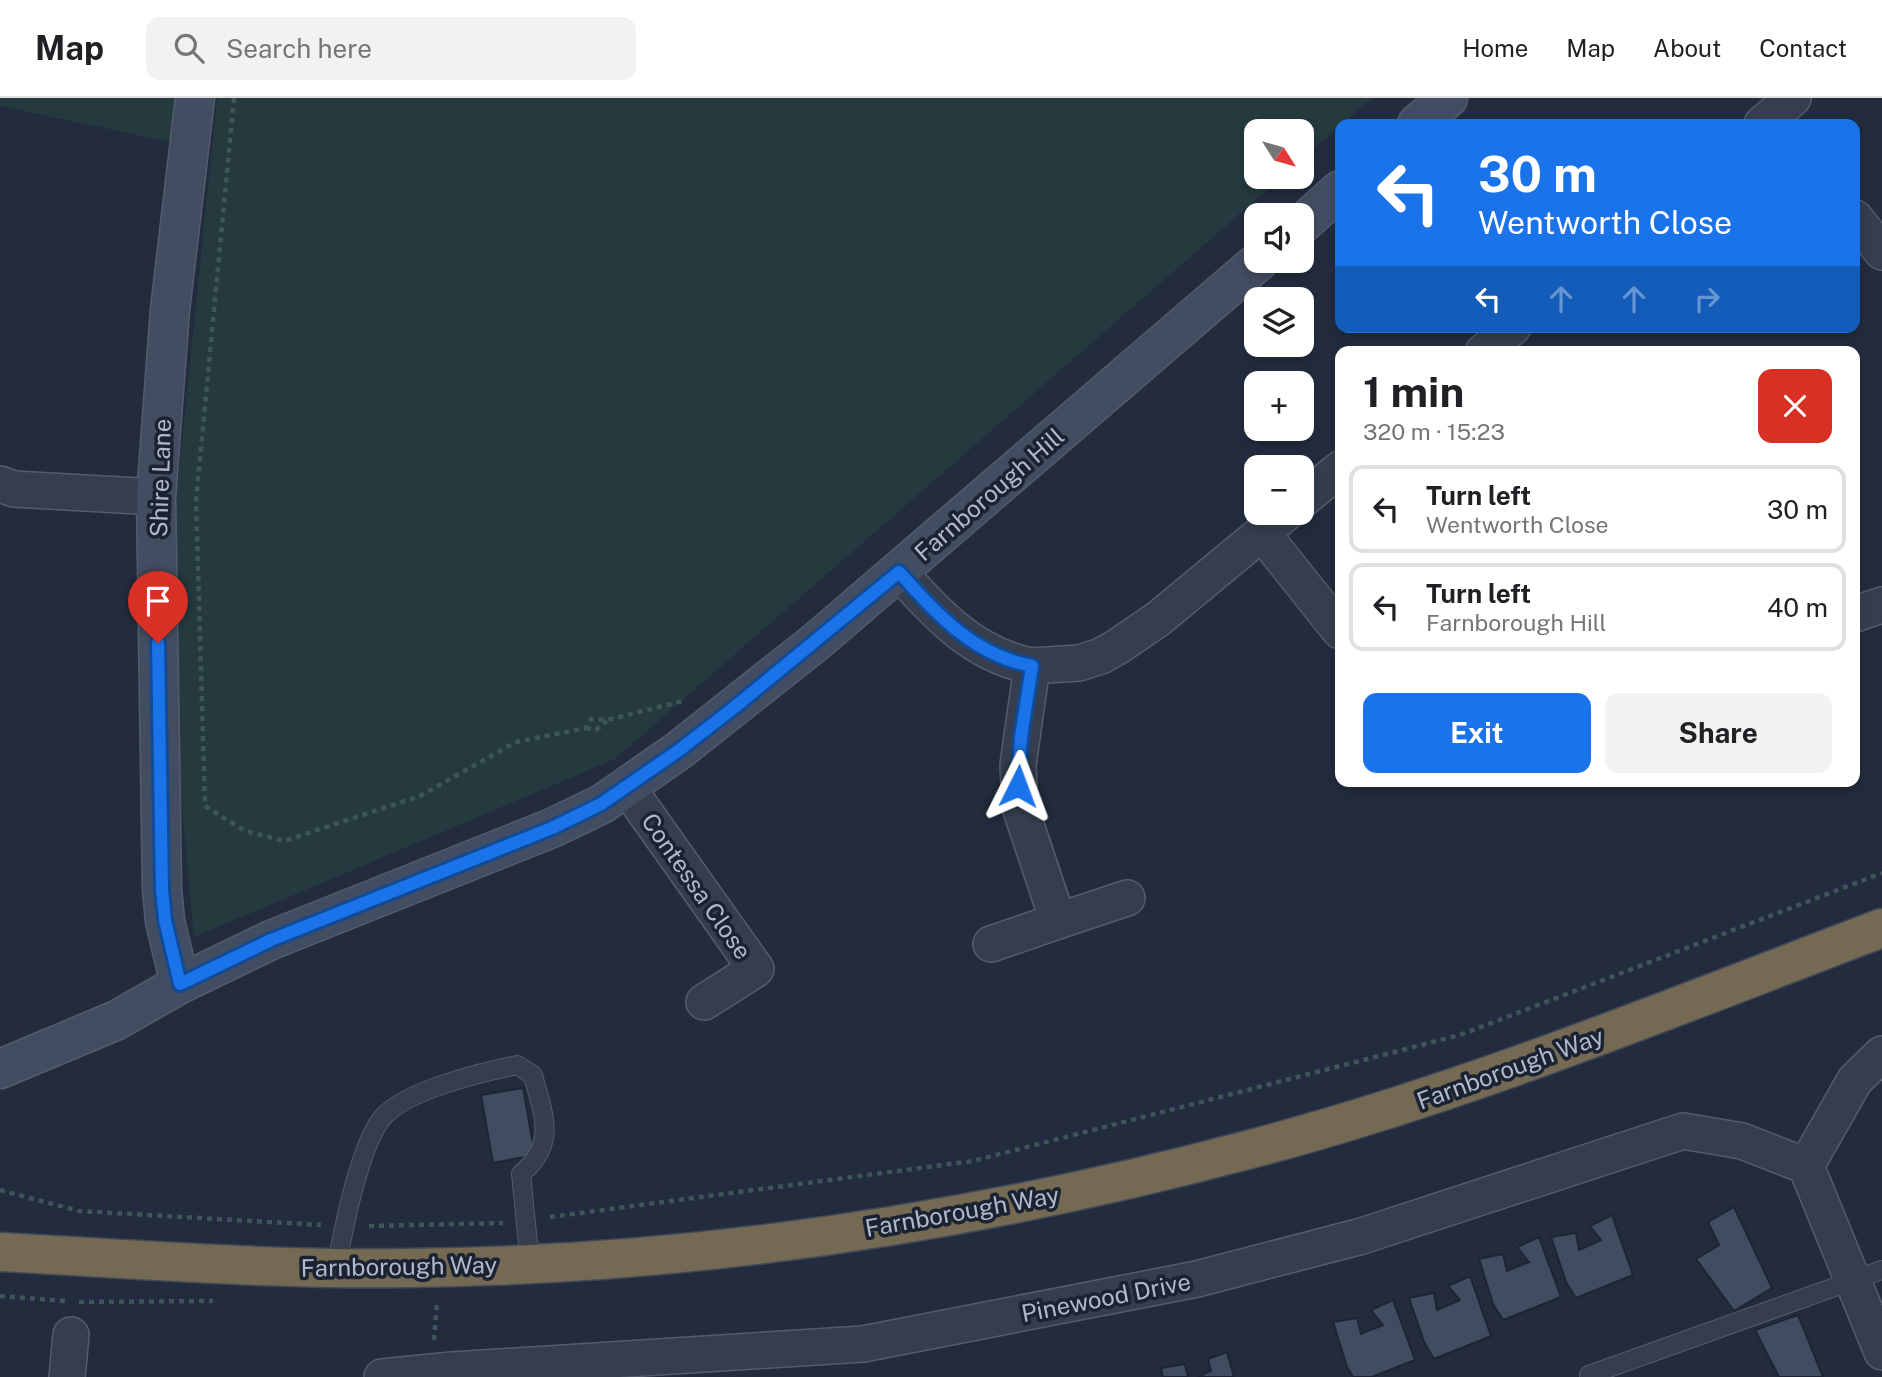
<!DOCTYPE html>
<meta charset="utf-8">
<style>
:root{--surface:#fff;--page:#f2f2f2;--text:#202124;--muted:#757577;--line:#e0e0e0;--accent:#1a73e8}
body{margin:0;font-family:"Public Sans",sans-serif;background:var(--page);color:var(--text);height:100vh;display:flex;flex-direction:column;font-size:26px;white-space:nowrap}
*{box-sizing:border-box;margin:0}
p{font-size:23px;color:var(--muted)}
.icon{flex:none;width:38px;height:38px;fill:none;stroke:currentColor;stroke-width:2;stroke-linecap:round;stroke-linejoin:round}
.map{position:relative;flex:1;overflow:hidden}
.panel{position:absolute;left:1335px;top:248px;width:525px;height:441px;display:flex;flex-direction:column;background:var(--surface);border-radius:14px;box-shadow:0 4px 10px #0003}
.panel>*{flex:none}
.top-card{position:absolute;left:1335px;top:21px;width:525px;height:214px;border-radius:14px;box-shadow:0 4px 10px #0003;background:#1a73e8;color:#fff;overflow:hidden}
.needle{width:46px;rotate:127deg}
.controls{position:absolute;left:1244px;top:21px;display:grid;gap:14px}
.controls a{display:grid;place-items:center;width:70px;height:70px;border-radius:14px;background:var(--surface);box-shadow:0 4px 10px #0003;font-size:35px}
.pin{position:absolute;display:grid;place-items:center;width:60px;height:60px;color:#fff;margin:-72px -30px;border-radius:50% 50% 50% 0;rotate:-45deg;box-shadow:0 0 7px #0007}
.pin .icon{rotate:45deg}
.me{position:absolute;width:77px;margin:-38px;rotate:3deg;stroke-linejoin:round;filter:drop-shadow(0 0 5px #0008)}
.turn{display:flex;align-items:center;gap:24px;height:147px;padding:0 28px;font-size:32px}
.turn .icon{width:91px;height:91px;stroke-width:2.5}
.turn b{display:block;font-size:49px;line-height:60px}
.lanes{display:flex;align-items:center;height:66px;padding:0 28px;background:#0003;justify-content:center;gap:35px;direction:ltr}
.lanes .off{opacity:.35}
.round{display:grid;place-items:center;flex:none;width:74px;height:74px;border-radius:14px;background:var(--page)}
.summary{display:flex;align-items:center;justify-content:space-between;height:119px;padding:0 28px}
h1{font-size:42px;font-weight:700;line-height:52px}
.action{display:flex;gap:14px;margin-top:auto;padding:14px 28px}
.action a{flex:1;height:80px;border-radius:14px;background:var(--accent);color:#fff;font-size:28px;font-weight:700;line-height:80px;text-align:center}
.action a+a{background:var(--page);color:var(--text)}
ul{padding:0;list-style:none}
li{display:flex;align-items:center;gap:21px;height:88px;margin:0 14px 10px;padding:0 14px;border:4px solid var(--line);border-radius:14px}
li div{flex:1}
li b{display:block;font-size:26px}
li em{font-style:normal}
header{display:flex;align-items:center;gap:42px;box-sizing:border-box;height:98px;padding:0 35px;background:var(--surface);border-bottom:2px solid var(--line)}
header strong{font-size:33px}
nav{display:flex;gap:38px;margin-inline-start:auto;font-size:24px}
.search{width:490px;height:63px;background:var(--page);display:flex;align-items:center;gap:18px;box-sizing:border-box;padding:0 24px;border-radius:14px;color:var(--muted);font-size:26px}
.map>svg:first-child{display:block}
.green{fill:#243a3f}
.building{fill:#404c60;stroke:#1d2535;stroke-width:2}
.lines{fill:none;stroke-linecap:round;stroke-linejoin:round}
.lane-casing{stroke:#545c6c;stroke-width:20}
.street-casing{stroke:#545c6c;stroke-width:38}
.secondary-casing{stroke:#545c6c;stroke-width:41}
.highway-casing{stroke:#414959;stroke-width:41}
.path{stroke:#3f5659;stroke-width:4.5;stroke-dasharray:5 5;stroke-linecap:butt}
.lane{stroke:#363e4e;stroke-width:18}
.street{stroke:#363e4e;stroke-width:35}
.secondary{stroke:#434d61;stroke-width:38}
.highway{stroke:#746952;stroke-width:38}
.route-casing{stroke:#114b97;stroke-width:18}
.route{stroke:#1a73e8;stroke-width:12}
.labels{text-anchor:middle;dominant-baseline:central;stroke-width:7;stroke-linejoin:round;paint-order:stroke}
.street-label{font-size:24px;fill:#b1b9c9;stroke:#1b2333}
</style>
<header>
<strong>Map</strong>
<div class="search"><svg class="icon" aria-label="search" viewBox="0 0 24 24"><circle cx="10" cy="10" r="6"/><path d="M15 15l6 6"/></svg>Search here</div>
<nav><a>Home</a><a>Map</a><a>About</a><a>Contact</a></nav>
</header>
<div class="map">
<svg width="1882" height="1279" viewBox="0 0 1882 1279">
<rect width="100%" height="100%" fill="#222c3e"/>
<g class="green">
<path d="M0,0H181L175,45L0,8Z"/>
<path d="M217,0H1372L1302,61V33H1256V79H1282L615,661L194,839L177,656L176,402Z"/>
</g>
<g class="building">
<path d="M523,990L535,1057L493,1065L481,997Z"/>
<path d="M1734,1109L1772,1190L1734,1213L1696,1161L1719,1147L1708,1124Z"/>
<path d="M1612,1117L1633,1177L1576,1200L1566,1184L1551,1139L1576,1135L1579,1152L1601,1142L1590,1128Z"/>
<path d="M1539,1139L1561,1199L1503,1222L1493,1206L1479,1161L1503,1156L1507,1173L1529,1164L1517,1149Z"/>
<path d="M1470,1178L1491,1238L1434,1261L1424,1244L1409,1200L1434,1195L1437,1212L1460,1202L1448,1188Z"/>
<path d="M1393,1202L1415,1262L1372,1279H1353L1347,1269L1333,1224L1357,1220L1361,1236L1383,1227L1371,1212Z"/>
<path d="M1798,1217L1823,1279H1779L1755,1232Z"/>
<path d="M1227,1254L1234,1279H1198L1211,1273L1208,1261Z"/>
<path d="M1185,1266L1188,1279H1163L1161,1270Z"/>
</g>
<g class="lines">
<g class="lane-casing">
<g id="lane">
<path d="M336,1170C343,1134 360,1043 384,1018C408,992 482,974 517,967L533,977C543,1016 558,1045 521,1076L530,1165"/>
<path d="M1589,1277L1882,1172"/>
</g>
</g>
<g class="street-casing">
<g id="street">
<path d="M1762,26L1793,0"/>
<path d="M1855,120L1882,154"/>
<path d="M1483,254L1513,229"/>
<path d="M0,386L14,391L156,399"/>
<path d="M1302,402L1340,371"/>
<path d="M1262,435L1340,533"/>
<path d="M899,474C937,516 973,557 1032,568L1018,667L1020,709L1058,823L1127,800"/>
<path d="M1855,516L1882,507"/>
<path d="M1032,568L1079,565L1101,558L1117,549L1158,521L1286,415"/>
<path d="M627,689L756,871L704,904"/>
<path d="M991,846L1058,823"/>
<path d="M1806,1068L1882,1254"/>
<path d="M1806,1068L1855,982L1882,956"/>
<path d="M67,1279L71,1237"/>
<path d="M382,1279L452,1272L863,1246L1197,1181L1362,1138L1683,1033L1742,1043L1806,1068"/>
</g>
</g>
<g class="secondary-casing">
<g id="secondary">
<path d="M1417,26L1448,0"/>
<path d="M1302,126L1340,92"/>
<path d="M180,886L165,823L162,791L156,399L170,212L195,0"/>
<path d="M0,971L117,922L180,886L271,842L552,730L602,706L678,653L817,543L1259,163"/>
</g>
</g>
<g class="highway-casing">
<path id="highway" d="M0,1154C136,1161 271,1172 407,1170C691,1167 977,1124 1251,1051C1468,994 1673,909 1882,830"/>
</g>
<g class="path">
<path d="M234,0L196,403L205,708L245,733L284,743L420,698L516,644L586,630L591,621L607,622L683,603"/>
<path d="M586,630L596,632L607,623"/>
<path d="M0,1092L79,1113L321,1127"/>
<path d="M550,1119L973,1063L1460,937L1882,775"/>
<path d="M369,1128L503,1125"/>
<path d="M0,1198L66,1203"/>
<path d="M79,1204L213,1203"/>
<path d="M434,1242L437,1203"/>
</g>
<use href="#lane" class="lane"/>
<use href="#street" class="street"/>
<use href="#secondary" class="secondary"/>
<use href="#highway" class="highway"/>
</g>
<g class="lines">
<g class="route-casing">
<path id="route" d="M158,545L162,791L165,822L180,886L271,842L552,730L601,706L678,653L736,608L899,474C937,516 973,557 1032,568L1021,639L1018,688"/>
</g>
<use href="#route" class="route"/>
</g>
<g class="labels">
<g class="street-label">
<text transform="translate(160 380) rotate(-88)">Shire Lane</text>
<text transform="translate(989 396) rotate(-41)">Farnborough Hill</text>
<text transform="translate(697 788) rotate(55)">Contessa Close</text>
<text transform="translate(1510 970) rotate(-20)">Farnborough Way</text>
<text transform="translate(962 1113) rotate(-10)">Farnborough Way</text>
<text transform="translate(399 1168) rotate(-1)">Farnborough Way</text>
<text transform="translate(1106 1199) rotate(-11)">Pinewood Drive</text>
</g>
</g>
</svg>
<div class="controls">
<a><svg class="needle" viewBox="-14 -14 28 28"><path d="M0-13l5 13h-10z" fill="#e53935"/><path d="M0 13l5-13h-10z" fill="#757577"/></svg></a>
<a><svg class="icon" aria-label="sound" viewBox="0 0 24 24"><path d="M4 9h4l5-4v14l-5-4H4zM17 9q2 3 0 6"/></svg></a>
<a><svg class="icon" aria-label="layers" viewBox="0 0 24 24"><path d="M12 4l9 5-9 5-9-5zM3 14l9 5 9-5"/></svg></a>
<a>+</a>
<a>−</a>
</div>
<div class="pin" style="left:158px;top:545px;background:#d93025"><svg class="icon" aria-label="arrive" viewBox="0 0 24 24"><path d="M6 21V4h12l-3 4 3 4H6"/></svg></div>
<svg class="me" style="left:1018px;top:688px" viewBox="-20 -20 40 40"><path d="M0-17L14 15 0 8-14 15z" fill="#1a73e8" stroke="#fff" stroke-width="4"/></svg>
<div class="top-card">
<div class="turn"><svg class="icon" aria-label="left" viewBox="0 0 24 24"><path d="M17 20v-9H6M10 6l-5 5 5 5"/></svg><div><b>30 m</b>Wentworth Close</div></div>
<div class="lanes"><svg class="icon" aria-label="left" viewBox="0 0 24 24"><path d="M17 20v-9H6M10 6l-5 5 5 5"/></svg><svg class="icon off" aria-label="ahead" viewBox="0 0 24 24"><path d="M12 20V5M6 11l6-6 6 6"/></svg><svg class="icon off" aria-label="ahead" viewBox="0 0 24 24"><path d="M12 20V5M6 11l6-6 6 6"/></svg><svg class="icon off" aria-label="right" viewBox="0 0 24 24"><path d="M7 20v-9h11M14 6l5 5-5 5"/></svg></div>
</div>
<section class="panel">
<div class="summary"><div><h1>1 min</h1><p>320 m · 15:23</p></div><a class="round" style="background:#d93025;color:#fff"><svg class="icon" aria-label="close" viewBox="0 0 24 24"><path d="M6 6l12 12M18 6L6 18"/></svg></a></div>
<ul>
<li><svg class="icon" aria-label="left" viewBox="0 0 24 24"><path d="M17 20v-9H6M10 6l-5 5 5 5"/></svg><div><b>Turn left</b><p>Wentworth Close</p></div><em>30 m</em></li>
<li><svg class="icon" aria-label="left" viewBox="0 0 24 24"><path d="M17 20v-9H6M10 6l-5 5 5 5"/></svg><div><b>Turn left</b><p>Farnborough Hill</p></div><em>40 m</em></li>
</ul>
<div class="action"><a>Exit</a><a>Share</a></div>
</section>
</div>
